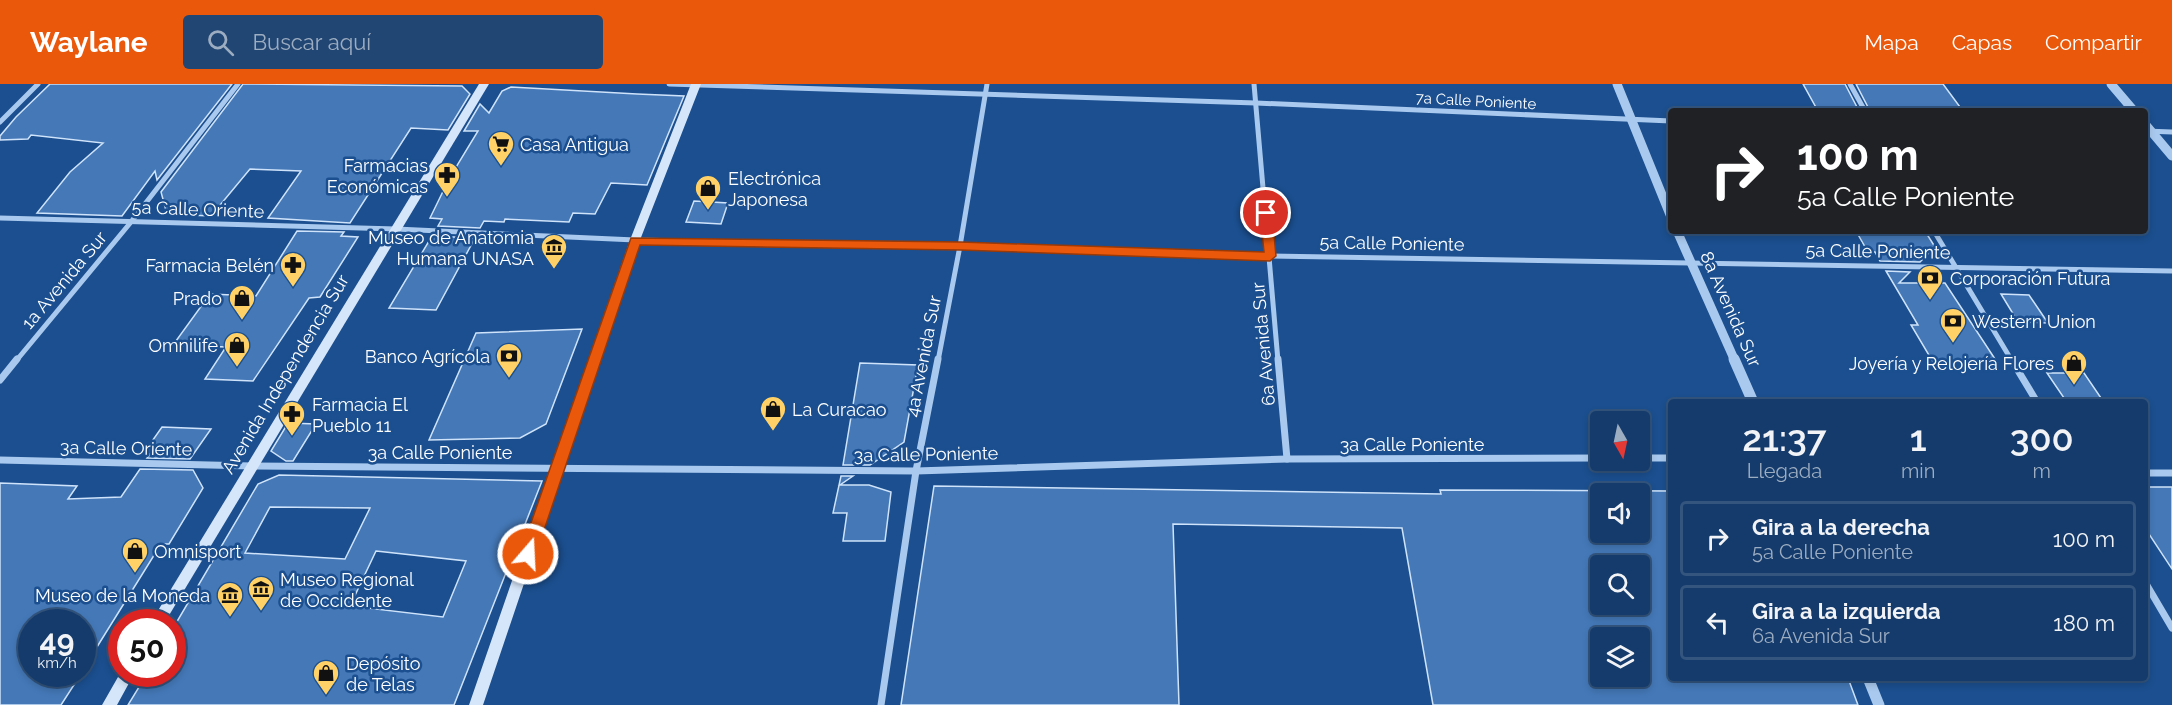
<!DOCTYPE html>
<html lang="es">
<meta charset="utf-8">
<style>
:root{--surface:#143b6b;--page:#214673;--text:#f1f3f6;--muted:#9dadc1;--line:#33557e;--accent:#ea580c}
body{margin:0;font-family:Raleway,sans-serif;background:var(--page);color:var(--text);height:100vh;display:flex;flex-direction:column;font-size:22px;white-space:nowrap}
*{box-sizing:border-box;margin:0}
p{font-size:20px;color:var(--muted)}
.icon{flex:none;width:33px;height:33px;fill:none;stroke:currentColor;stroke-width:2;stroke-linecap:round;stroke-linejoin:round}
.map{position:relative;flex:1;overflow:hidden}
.panel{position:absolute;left:1668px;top:315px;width:480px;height:282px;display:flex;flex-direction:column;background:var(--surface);border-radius:6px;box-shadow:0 3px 9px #0003,0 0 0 2px var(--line)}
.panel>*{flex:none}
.guide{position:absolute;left:1668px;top:24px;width:480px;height:126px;border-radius:6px;box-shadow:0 3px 9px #0003,0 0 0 2px var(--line);background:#202124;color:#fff;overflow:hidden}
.needle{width:39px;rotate:171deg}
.fabs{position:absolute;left:1590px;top:327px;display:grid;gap:12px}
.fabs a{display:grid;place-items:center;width:60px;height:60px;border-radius:6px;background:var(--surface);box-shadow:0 3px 9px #0003,0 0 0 2px var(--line);font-size:30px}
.speed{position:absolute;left:18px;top:525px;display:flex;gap:12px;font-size:30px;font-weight:700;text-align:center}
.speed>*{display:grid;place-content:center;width:78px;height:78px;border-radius:50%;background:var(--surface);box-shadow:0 3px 9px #0003,0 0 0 2px var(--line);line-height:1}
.speed small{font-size:15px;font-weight:400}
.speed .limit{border:9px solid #d22;background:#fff;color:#111}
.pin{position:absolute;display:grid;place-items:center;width:51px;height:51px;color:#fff;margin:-26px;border:3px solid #fff;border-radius:50%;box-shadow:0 2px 6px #0007}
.me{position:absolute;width:66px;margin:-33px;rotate:19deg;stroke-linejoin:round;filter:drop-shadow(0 0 4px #0008)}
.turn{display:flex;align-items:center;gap:21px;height:126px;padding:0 30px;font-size:27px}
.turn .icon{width:78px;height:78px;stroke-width:2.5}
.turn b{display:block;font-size:42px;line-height:51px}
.eta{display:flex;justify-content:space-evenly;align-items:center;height:102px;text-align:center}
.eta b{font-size:36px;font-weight:600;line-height:42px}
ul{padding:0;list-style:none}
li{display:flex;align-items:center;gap:18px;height:75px;margin:0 12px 9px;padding:0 18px;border:3px solid var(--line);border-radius:6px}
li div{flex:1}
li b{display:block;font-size:22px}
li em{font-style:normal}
header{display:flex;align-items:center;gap:36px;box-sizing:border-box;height:84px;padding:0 30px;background:var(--accent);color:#fff}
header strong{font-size:28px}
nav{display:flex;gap:33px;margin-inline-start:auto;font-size:21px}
.search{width:420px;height:54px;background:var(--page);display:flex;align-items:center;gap:15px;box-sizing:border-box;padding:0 21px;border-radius:6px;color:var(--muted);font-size:22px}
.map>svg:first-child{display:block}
.building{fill:#4478b7;stroke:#cfe3fa;stroke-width:1.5;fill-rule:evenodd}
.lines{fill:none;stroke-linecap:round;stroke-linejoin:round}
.minor-far1{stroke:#a9c9ee;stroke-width:5}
.minor{stroke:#a9c9ee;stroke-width:7}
.tertiary-far1{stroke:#a9c9ee;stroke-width:9}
.tertiary{stroke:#a9c9ee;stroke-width:11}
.secondary{fill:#d6e6fa;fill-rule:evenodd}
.route{fill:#ea580c;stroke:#983908;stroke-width:1.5}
.labels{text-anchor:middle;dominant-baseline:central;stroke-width:5;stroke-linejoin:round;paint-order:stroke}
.far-street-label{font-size:15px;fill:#fff;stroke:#1b4f8f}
.poi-label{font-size:18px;fill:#fff;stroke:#1b4f8f;text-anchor:start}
.street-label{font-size:18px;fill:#fff;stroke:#1b4f8f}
</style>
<header>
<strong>Waylane</strong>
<div class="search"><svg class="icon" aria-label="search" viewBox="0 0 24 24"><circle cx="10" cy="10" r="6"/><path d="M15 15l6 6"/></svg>Buscar aquí</div>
<nav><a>Mapa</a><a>Capas</a><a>Compartir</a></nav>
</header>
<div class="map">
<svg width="2172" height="621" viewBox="0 0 2172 621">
<rect width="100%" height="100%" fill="#1b4f8f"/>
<g class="building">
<path d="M50,0H232L157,96L155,87L122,132L37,129L70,88L103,59L31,51L28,55L0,56V52L16,33Z"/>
<path d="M243,0L462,2L470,10L448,46L411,44L350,139L268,134L301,87L250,85L211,132L167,130L161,108Z"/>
<path d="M1803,0H1845L1859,27H1818Z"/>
<path d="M1856,0H1943L1960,23H1926L1929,27H1870Z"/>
<path d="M511,3L637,10L684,12L647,101L611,99L595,130L573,129L569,138L505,135L504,138L484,137L480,144L438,142L442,135L430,134L450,93L478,47H464L480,20L489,29L502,7Z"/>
<path d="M694,117L728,119L721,140L686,138Z"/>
<path d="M297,147L344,148L341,152L358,153L320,213L309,214L253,297L205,295L226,263L173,261L210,210L256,212Z"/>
<path d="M1856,147H1925L1935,163L1920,178L1880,177L1875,168H1868Z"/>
<path d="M432,152L475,154L436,226L389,224Z"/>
<path d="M1886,187L1910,188L1899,199H1945L1997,278H1933L1911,241H1918Z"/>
<path d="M2001,210L2029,211L2048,239L2018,238Z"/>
<path d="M582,245L546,340L520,354L429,356L476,249Z"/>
<path d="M860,279L918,281L904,358L870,381H843Z"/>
<path d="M2047,289H2084L2101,314H2064Z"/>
<path d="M288,339L316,340L293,377H286L271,367Z"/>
<path d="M162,343L211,345L190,375L147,374L150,370H143Z"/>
<path d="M140,385L193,386L203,404L169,460H161L82,587V538H32V590H81L61,621H0V399L77,402L68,415L121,413Z"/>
<path d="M279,391L542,397L454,621H128L147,590H172V546L258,400ZM270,423L370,424L345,475L245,469ZM376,467L466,477L443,533L350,522Z"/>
<path d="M841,392H853L840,401H869L891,408L885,457H843L847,429H833Z"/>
<path d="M934,402L1441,410L1440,406L1671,407V594H1848L1858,621H1433L1402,444L1173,440L1179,621H901ZM1600,410H1640V448H1600ZM1600,482H1640V520H1600ZM1600,554H1640V592H1600Z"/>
<path d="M2145,403H2172V485L2145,444Z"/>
</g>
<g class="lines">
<g class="minor-far1">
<path d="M669,0L1256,19L1671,37"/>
<path d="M1254,0L1278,277"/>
<path d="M1850,0L1865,27"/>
<path d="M0,38L38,0"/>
<path d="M2145,47L2172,48"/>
<path d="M0,134L396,145L635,156L960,162L1270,172L2172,187"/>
<path d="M1934,147L2012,277"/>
<path d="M16,277L131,138L238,0"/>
<path d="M938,277L960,162L987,0"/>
</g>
<g class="minor">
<path d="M1278,275L1287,375"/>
<path d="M2011,275L2037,318"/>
<path d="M0,296L17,275"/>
<path d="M1640,374H1671"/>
<path d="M0,376L252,382L916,387L1287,375L1600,374"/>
<path d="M2145,389H2172"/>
<path d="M2145,498L2172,544"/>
<path d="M881,621L916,387L938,275"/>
</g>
<g class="tertiary-far1">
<path d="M1617,0L1671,133"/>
<path d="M2111,0L2134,27"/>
<path d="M2145,40L2172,72"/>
<path d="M1677,147L1735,277"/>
</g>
<g class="tertiary">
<path d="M1734,275L1753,318"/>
<path d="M1868,594L1879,621"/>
</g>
<g class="secondary">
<path d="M479,0H489L165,538H151Z"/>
<path d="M691,0H701L640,156L483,621H469L630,156Z"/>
<path d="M122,586V590H134L117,621H102Z"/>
</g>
</g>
<path class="route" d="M1266,125L1272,129L1276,172L1270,177L960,166L640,161L536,470L533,474L528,476L523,474L520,470L631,154L960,158L1264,168L1260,129Z"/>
<defs>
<g id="supermarket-pin" transform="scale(1.35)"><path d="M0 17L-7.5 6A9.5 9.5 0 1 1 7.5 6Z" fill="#ffd166" stroke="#1b4f8f"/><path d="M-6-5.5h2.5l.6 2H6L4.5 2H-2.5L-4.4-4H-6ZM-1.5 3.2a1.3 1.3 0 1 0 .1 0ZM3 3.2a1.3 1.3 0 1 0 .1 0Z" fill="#111"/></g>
<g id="pharmacy-pin" transform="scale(1.35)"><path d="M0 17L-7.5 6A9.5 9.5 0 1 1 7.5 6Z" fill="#ffd166" stroke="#1b4f8f"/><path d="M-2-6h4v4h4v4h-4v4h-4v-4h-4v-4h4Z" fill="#111"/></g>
<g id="shop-pin" transform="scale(1.35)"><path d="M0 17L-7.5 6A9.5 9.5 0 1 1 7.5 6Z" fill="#ffd166" stroke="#1b4f8f"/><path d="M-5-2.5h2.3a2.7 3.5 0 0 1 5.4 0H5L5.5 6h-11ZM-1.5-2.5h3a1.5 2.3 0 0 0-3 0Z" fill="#111"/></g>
<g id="museum-pin" transform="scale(1.35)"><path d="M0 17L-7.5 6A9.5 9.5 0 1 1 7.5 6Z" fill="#ffd166" stroke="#1b4f8f"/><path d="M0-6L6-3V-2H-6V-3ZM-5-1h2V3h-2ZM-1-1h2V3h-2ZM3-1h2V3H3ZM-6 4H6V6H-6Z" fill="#111"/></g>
<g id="bank-pin" transform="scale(1.35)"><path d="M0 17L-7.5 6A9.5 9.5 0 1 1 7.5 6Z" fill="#ffd166" stroke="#1b4f8f"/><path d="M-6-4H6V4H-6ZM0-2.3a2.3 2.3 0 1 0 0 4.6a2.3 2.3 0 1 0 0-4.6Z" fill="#111"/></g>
</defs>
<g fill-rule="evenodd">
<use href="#supermarket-pin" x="501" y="60"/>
<use href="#pharmacy-pin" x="447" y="91"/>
<use href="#shop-pin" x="708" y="104"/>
<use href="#museum-pin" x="554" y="163"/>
<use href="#pharmacy-pin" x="293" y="181"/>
<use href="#bank-pin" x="1930" y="194"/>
<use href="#shop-pin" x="242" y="214"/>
<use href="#bank-pin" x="1953" y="237"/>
<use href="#shop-pin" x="237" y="261"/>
<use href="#bank-pin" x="509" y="272"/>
<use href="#shop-pin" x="2074" y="279"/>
<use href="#shop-pin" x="773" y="325"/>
<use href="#pharmacy-pin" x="292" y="330"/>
<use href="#shop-pin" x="135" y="467"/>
<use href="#museum-pin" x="261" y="505"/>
<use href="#museum-pin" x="230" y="511"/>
<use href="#shop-pin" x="326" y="589"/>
</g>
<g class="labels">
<g class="far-street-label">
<text transform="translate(1476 17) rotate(3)">7a Calle Poniente</text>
</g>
<g class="poi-label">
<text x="520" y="60">Casa Antigua</text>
<text x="428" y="81" text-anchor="end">Farmacias<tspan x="428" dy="21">Económicas</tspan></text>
<text x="728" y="94">Electrónica<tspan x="728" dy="21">Japonesa</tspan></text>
<text x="534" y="153" text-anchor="end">Museo de Anatomia<tspan x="534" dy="21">Humana UNASA</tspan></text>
<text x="274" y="181" text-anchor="end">Farmacia Belén</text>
<text x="1950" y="194">Corporación Futura</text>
<text x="222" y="214" text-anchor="end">Prado</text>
<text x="1972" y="237">Western Union</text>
<text x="218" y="261" text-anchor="end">Omnilife</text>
<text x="490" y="272" text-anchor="end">Banco Agrícola</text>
<text x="2054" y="279" text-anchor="end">Joyería y Relojería Flores</text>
<text x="312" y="320">Farmacia El<tspan x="312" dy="21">Pueblo 11</tspan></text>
<text x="792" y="325">La Curacao</text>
<text x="154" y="467">Omnisport</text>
<text x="280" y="495">Museo Regional<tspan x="280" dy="21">de Occidente</tspan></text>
<text x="210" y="511" text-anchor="end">Museo de la Moneda</text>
<text x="346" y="579">Depósito<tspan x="346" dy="21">de Telas</tspan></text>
</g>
<g class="street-label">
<text transform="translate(198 125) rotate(2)">5a Calle Oriente</text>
<text transform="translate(1392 159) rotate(1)">5a Calle Poniente</text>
<text transform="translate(1878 167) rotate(1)">5a Calle Poniente</text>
<text transform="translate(64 196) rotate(-50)">1a Avenida Sur</text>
<text transform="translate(1731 225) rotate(66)">8a Avenida Sur</text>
<text transform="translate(1263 260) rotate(-95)">6a Avenida Sur</text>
<text transform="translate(923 272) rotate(-79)">4a Avenida Sur</text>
<text transform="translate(285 290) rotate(-59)">Avenida Independencia Sur</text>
<text x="1412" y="360">3a Calle Poniente</text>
<text transform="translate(126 364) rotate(1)">3a Calle Oriente</text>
<text x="440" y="368">3a Calle Poniente</text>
<text transform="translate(926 370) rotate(-1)">3a Calle Poniente</text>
</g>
</g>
</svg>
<div class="fabs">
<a><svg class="needle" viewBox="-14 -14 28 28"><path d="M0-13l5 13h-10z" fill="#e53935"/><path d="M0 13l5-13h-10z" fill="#9dadc1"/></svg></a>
<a><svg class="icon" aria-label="sound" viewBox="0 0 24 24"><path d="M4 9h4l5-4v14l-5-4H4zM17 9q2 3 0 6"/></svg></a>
<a><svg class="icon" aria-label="search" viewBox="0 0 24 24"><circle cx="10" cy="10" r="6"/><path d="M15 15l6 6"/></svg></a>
<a><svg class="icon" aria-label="layers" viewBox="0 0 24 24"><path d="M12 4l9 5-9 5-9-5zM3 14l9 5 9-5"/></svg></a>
</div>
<div class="speed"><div>49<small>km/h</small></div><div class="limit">50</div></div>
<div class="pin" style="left:1266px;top:129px;background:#d93025"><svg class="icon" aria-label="arrive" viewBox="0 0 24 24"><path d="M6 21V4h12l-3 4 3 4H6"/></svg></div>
<svg class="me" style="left:528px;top:470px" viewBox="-20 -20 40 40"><circle r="17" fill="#ea580c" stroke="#fff" stroke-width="3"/><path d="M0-11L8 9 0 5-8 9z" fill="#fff"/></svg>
<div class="guide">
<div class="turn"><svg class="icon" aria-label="right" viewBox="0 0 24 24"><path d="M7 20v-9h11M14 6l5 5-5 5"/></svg><div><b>100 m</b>5a Calle Poniente</div></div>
</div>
<section class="panel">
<div class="eta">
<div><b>21:37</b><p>Llegada</p></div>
<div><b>1</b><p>min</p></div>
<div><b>300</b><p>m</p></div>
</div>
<ul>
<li><svg class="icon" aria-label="right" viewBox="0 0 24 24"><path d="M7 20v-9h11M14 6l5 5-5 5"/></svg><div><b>Gira a la derecha</b><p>5a Calle Poniente</p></div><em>100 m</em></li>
<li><svg class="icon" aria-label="left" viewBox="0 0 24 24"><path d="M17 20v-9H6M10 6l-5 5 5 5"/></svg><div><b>Gira a la izquierda</b><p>6a Avenida Sur</p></div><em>180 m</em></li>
</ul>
</section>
</div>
